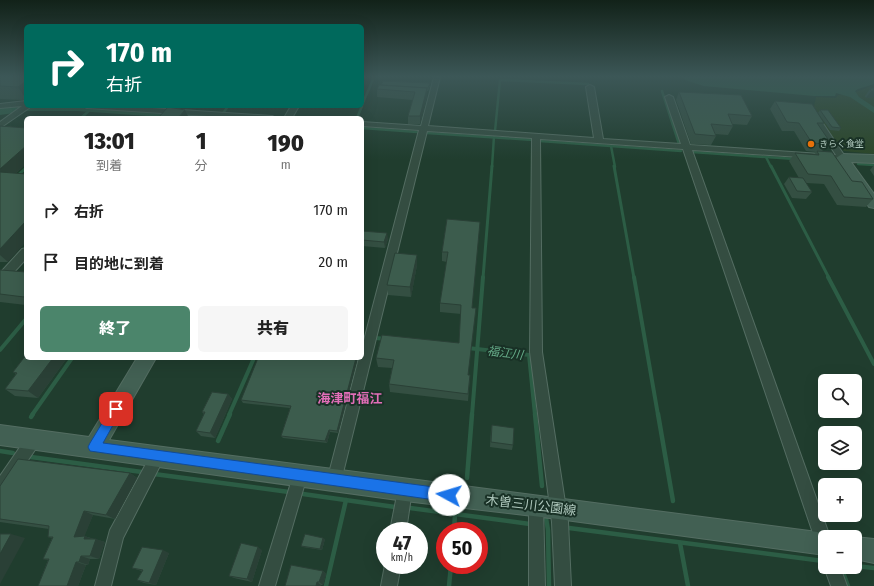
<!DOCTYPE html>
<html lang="ja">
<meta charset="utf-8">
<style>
:root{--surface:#fff;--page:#f6f6f6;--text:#222;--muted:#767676;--accent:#4b856b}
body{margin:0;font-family:"Fira Sans Condensed","Noto Sans JP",sans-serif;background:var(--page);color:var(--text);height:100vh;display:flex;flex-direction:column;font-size:15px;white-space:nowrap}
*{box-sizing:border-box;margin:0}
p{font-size:13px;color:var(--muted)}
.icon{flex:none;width:22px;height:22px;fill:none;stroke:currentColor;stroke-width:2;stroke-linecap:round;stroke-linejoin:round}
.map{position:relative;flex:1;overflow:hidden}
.panel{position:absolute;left:24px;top:116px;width:340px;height:244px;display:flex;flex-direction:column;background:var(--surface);border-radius:6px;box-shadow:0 4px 16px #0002}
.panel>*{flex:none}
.guide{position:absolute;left:24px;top:24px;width:340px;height:84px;border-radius:6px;box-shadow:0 4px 16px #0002;background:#00695c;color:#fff;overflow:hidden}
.tools{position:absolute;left:818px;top:374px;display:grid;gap:8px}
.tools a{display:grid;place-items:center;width:44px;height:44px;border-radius:6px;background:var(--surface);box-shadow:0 4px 16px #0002;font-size:20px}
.speed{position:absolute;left:376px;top:522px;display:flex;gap:8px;font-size:20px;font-weight:700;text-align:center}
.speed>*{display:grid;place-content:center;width:52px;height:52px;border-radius:50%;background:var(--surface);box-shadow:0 4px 16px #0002;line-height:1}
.speed small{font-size:10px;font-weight:400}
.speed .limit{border:6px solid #d22;background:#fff;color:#111}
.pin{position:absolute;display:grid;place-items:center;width:34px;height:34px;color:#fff;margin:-17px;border-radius:8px;box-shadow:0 2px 6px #0006}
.me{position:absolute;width:44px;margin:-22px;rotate:276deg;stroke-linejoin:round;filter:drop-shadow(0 0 3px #0008)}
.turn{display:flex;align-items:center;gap:14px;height:84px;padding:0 16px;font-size:18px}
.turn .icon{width:52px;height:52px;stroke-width:2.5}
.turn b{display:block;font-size:28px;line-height:34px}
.eta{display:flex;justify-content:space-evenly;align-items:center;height:68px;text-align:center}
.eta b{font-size:24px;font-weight:800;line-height:28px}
.button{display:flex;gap:8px;margin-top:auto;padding:8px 16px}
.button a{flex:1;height:46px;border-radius:6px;background:var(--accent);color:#fff;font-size:16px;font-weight:800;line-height:46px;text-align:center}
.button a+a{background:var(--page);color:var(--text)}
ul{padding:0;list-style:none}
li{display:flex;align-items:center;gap:12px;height:52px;padding:0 16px}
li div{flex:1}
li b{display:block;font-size:15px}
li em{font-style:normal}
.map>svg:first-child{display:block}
.green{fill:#2b4628}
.water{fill:#2c5d45}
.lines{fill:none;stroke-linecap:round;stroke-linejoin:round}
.stream-far3{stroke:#2c5d45;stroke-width:2.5}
.stream-far2{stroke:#2c5d45;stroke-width:3}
.stream-far1{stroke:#2c5d45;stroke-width:4}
.stream{stroke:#2c5d45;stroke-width:4.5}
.street-casing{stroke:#546d62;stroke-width:2}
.secondary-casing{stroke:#546d62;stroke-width:2}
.street{fill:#344d41;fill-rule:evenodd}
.secondary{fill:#426053;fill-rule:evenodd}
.wall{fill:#344f42}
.shaded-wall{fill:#2a4036}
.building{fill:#3c5c4d;stroke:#2a4036}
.route{fill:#1a73e8;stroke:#114b97}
.food-dot{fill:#e8710a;stroke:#193126;stroke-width:1.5}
.labels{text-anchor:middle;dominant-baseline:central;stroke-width:4;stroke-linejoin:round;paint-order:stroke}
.far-poi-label{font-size:9px;fill:#afc8bd;stroke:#193126;text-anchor:start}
.water-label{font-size:12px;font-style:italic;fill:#65ab88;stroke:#193126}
.quarter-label{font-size:13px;font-weight:bold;fill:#e26eb8;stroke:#193126}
.near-street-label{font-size:13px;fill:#afc8bd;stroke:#193126}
</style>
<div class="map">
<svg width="874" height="586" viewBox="0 0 874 586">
<rect width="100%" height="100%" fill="#203d2e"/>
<path class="green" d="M874,85V154L844,151L838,146L813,111L816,97L836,98L838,95L856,92Z"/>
<g class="water">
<path d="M681,77H874V84L858,89L855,91L859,97L874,107V113L850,97L836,93L835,96H814L704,86L688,81Z"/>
<path d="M20,106H53L237,118H177L77,111H28L0,115V108Z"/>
</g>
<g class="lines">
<g class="stream-far3">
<path d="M662,91L679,144"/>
<path d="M362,105L374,77"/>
<path d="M224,112L228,106"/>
<path d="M81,118L91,109"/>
<path d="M357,118L362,106"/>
<path d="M362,128L417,132"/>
<path d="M495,131L500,80L588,84"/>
<path d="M427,133L533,140"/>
<path d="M540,141L681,151"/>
<path d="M611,146L615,167"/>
<path d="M692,152L795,159"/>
<path d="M766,157L771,167"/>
<path d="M858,164L874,165"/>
<path d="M492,167L494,136"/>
</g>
<g class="stream-far2">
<path d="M614,166L634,278"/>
<path d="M771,166L829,278"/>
<path d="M17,176L26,168"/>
<path d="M483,278L492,166"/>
</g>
<g class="stream-far1">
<path d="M634,277L658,415"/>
<path d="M828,277L874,364"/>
<path d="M362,337H364"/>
<path d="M376,338L386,339"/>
<path d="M468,348L529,355L535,415"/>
<path d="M0,350L26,319"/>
<path d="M32,415L72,358"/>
<path d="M229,415L254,358"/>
<path d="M472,415L483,277"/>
</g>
<g class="stream">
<path d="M535,414L542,486"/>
<path d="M658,414L673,501"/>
<path d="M31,417L33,414"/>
<path d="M218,441L230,414"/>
<path d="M0,451L13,453"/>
<path d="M31,457L142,472"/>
<path d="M154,474L289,492"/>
<path d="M467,478L472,414"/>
<path d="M303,494L395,507"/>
<path d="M410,508L530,524"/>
<path d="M546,518L548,530L549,586"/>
<path d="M569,528L823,561"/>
<path d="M454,531L455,514"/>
<path d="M680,543L688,586"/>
<path d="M855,566L874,568"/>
<path d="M841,567L848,586"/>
<path d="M326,586L346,500"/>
<path d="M449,586L451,565"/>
</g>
<g class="street-casing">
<g id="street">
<path d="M434,77H440L428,126L594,138L586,87L590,85L594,87L603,139L681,144L665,97L669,95L673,97L690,145L836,155L809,115L816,113L846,158L845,160L692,150L830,537H825V553L819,551L817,545L683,149L540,139L542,352L568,522L571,586H555L552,522L530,352L532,138L427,131L341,481L339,486L334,488L329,486L327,481L359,358H362V348L419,130L362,126V122L421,126Z"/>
<path d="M26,101V106H30L29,108L0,128V122L22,106L0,108V104Z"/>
<path d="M83,106H122L272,116L276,118H237L87,108Z"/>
<path d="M291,106H299L292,118H284Z"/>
<path d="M26,248V259L4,283L0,284V273L22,249Z"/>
<path d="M34,432L39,434L41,439L39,444L5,494L0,496V476L29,434Z"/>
<path d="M158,449L163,451L165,456L123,538L111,586H95L110,530L153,451Z"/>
<path d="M300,469L305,471L307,476L275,586H259L293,476L295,471Z"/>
<path d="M405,483L410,485L412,490L406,531H390L398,490L400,485Z"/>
<path d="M536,498L541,500L543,505L545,586H529V505L531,500Z"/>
<path d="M825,564V567H840L847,586H831L824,567Z"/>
<path d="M385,565H401L397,586H381Z"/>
</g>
</g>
<g class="secondary-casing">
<g id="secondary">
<path d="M842,154L874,155V163L851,162L874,194V208L869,207L836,158Z"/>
<path d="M137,358H156L109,440L825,533L834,537H825V555L558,519L405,501L0,445V425L89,437Z"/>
<path d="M854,537H855L874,539V563L855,559Z"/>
</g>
</g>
<use href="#street" class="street"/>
<use href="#secondary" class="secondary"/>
</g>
<g class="wall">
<path d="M0,77H26V100L0,99Z"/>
<path d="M430,86L428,91H427V96L420,124H408V116L413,100L377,97V89Z"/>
<path d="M874,87V97L866,98L865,96L870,89Z"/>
<path d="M679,92L752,116L747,125L732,124L733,126L728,135L715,134L716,136L711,145L691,144L676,100Z"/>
<path d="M775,101L824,123L821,128L830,142L824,150H823L822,151L852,181L873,199L866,207L837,205L824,184L806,183L812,192L806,199L792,198L784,184L789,177L799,178L789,161L795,153L815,154L816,152L806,151L794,131H782L770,109Z"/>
<path d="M820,110L841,128L839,131L830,130L818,113Z"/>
<path d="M0,126L26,128V164L16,173L8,262H0Z"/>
<path d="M874,165V176L870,170Z"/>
<path d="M447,219L472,308L468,375H470L468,401L390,392L389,384L392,368L378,367L376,358L459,343L461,314L440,312V303L447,262L442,261V252Z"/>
<path d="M362,231L388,239L385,248L362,246Z"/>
<path d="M417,265L411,297L388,295L387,285Z"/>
<path d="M0,270L26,272V305L0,302Z"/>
<path d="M26,358H67L38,398L15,396L5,389L16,374L13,372Z"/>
<path d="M357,360L338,433L330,432L327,443L283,438L281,436L290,408L243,403L241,400Z"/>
<path d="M228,394L232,399L215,438L201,436L196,431L204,414L202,412Z"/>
<path d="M492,425L513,445L512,450L490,447L491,430Z"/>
<path d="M130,473L137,478L115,519L93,515L84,536L105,542L99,559H90L88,565H86L78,586H38L48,560L43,559L52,538L48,537L49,529L0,522V486Z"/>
<path d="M325,539L322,550L303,547L301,546Z"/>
<path d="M262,550L252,582L234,578L229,576Z"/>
<path d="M169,553L156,585L144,583L137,580L142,571L132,568Z"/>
<path d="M323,571L326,574L323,585H321L320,586H285Z"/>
</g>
<g class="shaded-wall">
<path d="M26,81V99L18,87Z"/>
<path d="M427,88V96L420,124V116Z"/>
<path d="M871,91H874V97L866,98Z"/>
<path d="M185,110L189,118H178Z"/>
<path d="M26,146V164L6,182L0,174V169Z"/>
<path d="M26,221V242L8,262L0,255V249Z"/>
<path d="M387,233L388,239L385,248L384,242Z"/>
<path d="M417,255V265L411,297L410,287Z"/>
<path d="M53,358H67L38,398L28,391Z"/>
<path d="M356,358H358L357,360L338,433L337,431Z"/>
<path d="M228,394L232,399L215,438L210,433Z"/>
<path d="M329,430L330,432L327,443L325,441Z"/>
<path d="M130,473L137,478L115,519L106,515Z"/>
<path d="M84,511L93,515L83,540L74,537Z"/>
<path d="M11,534L25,538L0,584V554Z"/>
<path d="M85,536L94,540L84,539Z"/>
<path d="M323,538L325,539L322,550L320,549Z"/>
<path d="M96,539L105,542L99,559L90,556Z"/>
<path d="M258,547L262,550L252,582L247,579Z"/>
<path d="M163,550L169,553L156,585L149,583Z"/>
<path d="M81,556L90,559L88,565L79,562Z"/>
<path d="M76,562L86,565L78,586H67Z"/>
<path d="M323,571L326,574L323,585L319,582Z"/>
<path d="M317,582L321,585L320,586H316Z"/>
</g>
<g class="building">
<path d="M0,77H26V81L18,87L0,86Z"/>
<path d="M383,81L430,83L428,88L381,85Z"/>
<path d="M379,85L427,88L420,116H408L415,92L377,89Z"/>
<path d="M874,87V91H871L870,89Z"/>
<path d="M679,92L741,95L752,116L728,114L733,126L711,124L716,136L695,134Z"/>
<path d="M775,101L812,104L824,123H817L830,142H825L827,144L812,143L799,123L787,122Z"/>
<path d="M168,107L185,110L178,118H158Z"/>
<path d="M820,110H828L841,128L832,127Z"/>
<path d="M0,126L26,128V146L0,169Z"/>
<path d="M817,151L832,152L852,181L862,182L873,199L844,197L831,176L808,174L795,153L819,155Z"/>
<path d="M0,172L26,174V221L0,249Z"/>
<path d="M789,177L803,178L812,192L797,191Z"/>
<path d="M447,219L480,222L472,308H476L468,375H470L468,394L389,384L394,360L376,358L382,335L459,343L461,305L440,303L448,252H442Z"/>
<path d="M362,231L387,233L384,242L362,240Z"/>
<path d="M395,253L417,255L410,287L387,285Z"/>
<path d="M0,270H1L26,272V294L24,297L0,294Z"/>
<path d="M26,355V358H53L28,391L5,389L17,373L13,372Z"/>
<path d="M258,358H356L337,431L329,430L325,441L281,436L291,406L241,400Z"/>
<path d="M212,392L228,394L210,433L196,431L205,412H202Z"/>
<path d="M492,425L514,428L513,445L491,442Z"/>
<path d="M18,459L130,473L106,515L84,511L74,537L85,536L84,539H96L90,556H81L79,562H76L67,586H38L49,559H43L53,537H48L49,526L0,519V486Z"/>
<path d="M0,534H11L0,554Z"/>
<path d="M305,534L323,538L320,549L301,546Z"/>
<path d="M241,543L258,547L247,579L229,576Z"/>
<path d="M142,547L163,550L149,583L137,580L143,570L132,568Z"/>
<path d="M291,565L323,571L319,582H317L316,586H285Z"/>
</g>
<linearGradient id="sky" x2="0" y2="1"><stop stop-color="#122219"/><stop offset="0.48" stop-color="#3c5757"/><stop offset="1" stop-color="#3c5757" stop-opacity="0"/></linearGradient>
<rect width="874" height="159" fill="url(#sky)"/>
<path class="route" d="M116,404L120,405L122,409L103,443L449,489L453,491L455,495L453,500L449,502L90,451L88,447L90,443L113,405Z"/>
<circle class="food-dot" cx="811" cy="144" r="4"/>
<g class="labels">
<g class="far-poi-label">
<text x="819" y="144">きらく食堂</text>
</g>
<g class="water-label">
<text transform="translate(505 353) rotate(7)">福江川</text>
</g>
<g class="quarter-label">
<text x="350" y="398">海津町福江</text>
</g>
<g class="near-street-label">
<text transform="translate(531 505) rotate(7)">木曽三川公園線</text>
</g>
</g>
</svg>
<div class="tools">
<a><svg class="icon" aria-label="search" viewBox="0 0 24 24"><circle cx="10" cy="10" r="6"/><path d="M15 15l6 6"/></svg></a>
<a><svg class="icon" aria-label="layers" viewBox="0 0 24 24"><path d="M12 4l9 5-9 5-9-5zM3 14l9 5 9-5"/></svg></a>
<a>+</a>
<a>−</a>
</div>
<div class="speed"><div>47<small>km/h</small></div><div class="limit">50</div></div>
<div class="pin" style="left:116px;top:409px;background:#d93025"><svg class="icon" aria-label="arrive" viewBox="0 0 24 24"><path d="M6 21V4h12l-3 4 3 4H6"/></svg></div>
<svg class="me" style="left:449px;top:495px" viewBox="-20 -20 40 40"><circle r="19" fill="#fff"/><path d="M0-13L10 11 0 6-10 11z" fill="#1a73e8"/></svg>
<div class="guide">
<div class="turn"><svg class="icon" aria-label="right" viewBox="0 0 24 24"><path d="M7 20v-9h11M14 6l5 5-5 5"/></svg><div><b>170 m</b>右折</div></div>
</div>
<section class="panel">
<div class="eta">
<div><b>13:01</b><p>到着</p></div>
<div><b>1</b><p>分</p></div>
<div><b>190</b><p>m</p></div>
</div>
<ul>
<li><svg class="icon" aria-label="right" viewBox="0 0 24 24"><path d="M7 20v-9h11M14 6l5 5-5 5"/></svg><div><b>右折</b></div><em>170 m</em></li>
<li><svg class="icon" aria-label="arrive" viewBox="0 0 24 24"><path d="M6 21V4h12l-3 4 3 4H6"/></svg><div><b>目的地に到着</b></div><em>20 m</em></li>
</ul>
<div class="button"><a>終了</a><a>共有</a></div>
</section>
</div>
